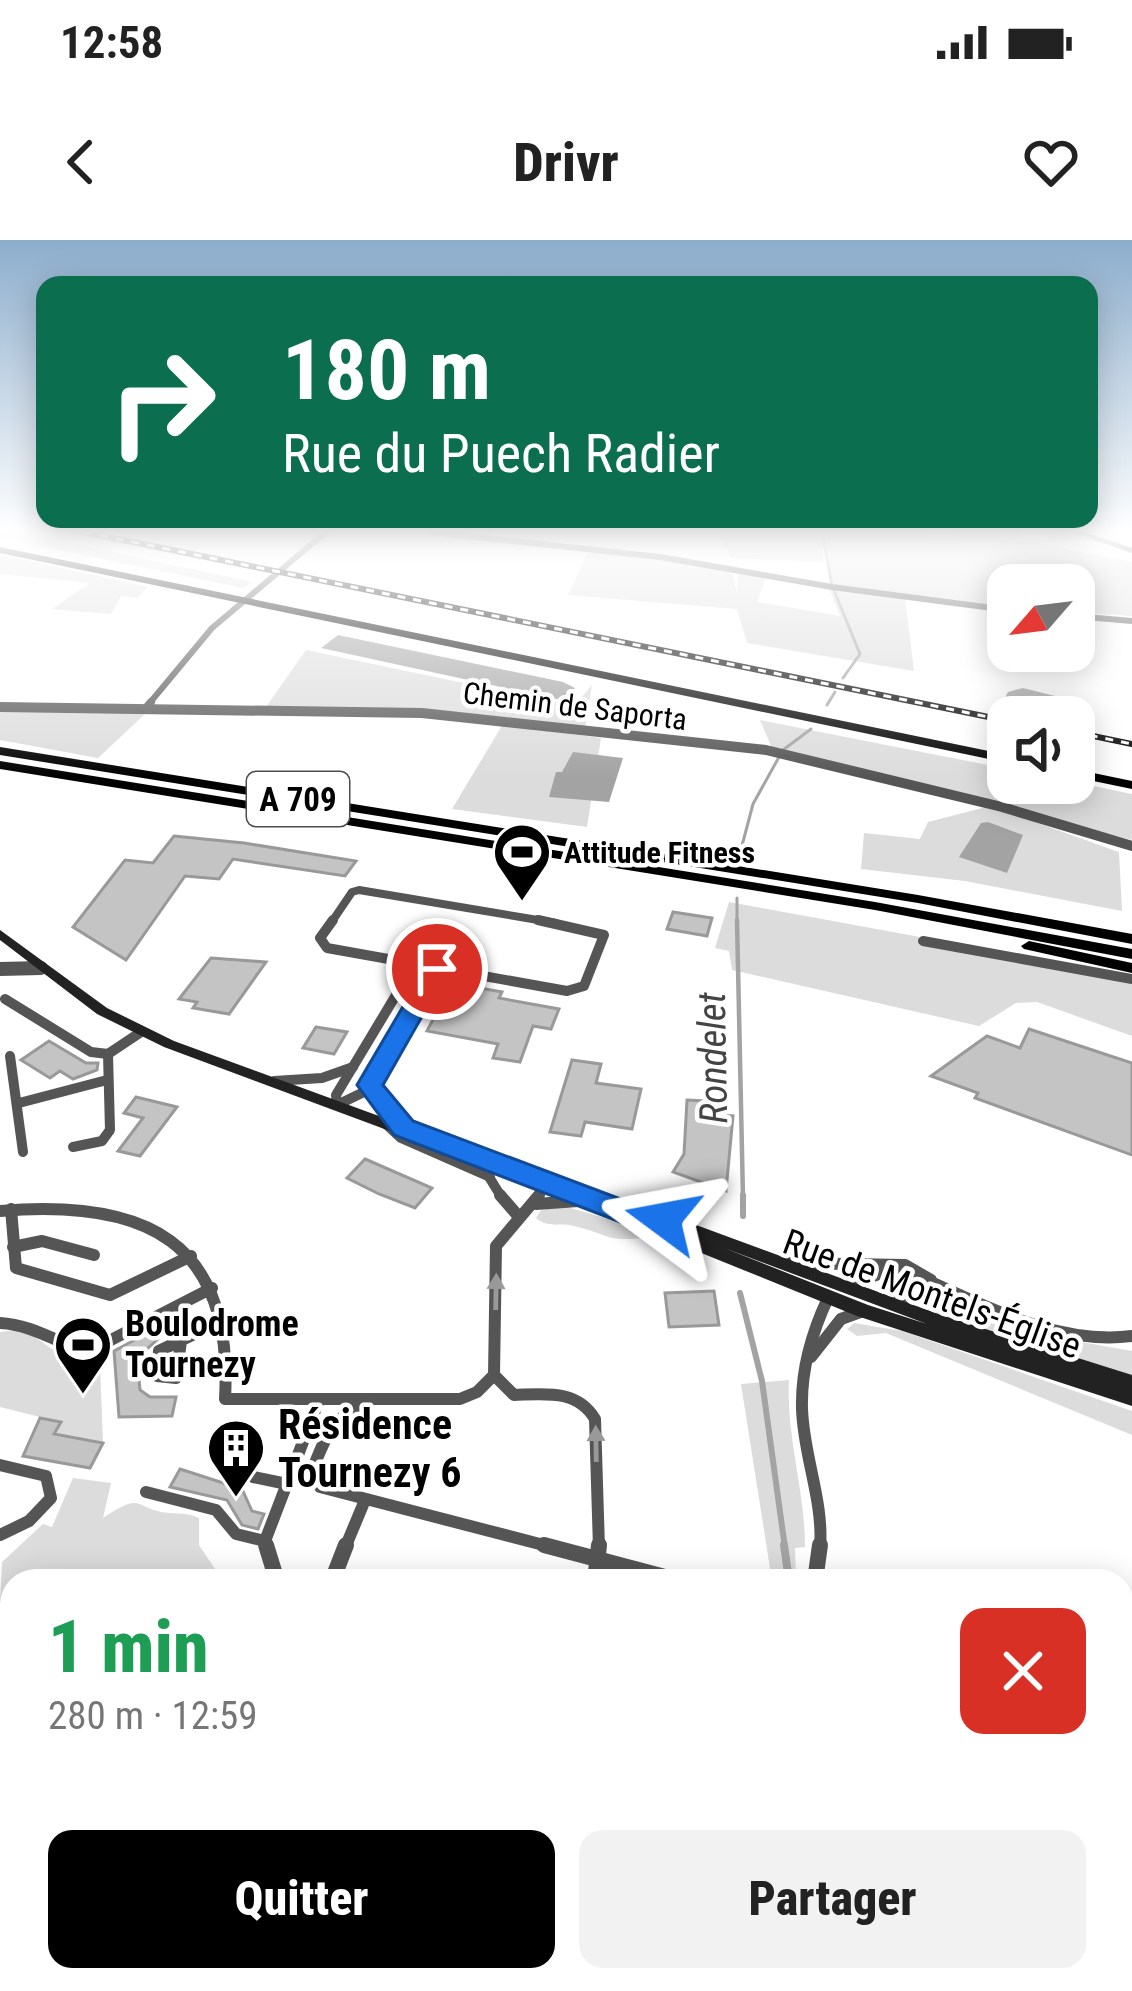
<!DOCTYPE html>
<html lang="fr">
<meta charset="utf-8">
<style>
:root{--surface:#fff;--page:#f2f2f2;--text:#222;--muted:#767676;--accent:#000}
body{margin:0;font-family:"Roboto Condensed",sans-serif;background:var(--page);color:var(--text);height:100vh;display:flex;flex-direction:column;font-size:45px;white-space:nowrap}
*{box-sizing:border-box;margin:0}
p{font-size:39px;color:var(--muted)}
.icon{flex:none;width:66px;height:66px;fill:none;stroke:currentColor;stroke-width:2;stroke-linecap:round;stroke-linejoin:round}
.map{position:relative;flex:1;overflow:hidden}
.drawer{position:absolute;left:0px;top:1329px;width:1134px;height:423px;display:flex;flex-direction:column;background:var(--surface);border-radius:36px 36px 0 0;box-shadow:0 6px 30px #0003}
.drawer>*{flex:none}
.top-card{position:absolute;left:36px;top:36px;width:1062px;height:252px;border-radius:24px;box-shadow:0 6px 30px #0003;background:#0b6e4f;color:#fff;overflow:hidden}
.needle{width:78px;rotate:242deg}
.controls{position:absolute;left:987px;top:324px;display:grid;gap:24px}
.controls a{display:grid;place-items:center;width:108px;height:108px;border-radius:24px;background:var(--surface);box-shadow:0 6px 30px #0003;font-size:60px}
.pin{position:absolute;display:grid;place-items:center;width:102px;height:102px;color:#fff;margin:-51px;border:6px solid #fff;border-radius:50%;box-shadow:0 3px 12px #0007}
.me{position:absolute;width:132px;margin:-66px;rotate:283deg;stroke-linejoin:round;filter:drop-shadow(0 0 9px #0008)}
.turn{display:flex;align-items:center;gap:42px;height:252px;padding:0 48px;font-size:54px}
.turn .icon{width:156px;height:156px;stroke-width:2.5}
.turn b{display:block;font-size:84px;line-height:102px}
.round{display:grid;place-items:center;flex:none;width:126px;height:126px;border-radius:24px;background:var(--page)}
.headline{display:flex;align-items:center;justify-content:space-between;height:204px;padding:0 48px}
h1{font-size:72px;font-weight:800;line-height:90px;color:#1e9e55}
.cta{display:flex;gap:24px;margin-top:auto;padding:24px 48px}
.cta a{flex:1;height:138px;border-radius:24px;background:var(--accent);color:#fff;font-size:48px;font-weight:800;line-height:138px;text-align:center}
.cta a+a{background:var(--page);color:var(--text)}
.status{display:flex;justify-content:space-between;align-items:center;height:84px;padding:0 60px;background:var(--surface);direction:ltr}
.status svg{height:33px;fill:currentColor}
header{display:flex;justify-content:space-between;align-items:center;height:156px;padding:0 48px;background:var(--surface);font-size:54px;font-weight:800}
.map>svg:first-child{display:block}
.green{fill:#dcdcdc}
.water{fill:#a3a3a3}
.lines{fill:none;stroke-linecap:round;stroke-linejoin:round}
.stream-far3{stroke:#a3a3a3;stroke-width:3}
.stream-far2{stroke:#a3a3a3;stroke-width:4.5}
.stream-far1{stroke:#a3a3a3;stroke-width:6}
.stream{stroke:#a3a3a3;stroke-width:8}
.building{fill:#c4c4c4;stroke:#999;stroke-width:3}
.minor-far4{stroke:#555;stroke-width:6}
.minor-far3{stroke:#555;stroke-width:8}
.minor-far2{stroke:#555;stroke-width:10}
.minor-far1{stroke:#555;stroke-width:12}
.minor{stroke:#555;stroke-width:16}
.tertiary-far1{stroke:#555;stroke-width:10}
.tertiary{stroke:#555;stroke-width:14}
.secondary{fill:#222;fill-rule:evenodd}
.motorway{fill:#000;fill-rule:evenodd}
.rail-far1-casing{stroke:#000;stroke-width:6}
.rail-casing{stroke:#000;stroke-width:12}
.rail-far1{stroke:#fff;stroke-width:3;stroke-dasharray:8;stroke-linecap:butt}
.rail{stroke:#fff;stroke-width:8;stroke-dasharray:21;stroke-linecap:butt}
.oneway{fill:#999}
.route{fill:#1a73e8;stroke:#114b97;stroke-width:3}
.labels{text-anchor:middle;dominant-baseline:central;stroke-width:9;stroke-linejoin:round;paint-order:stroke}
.far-street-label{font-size:30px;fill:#000;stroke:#fff}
.far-poi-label{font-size:30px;font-weight:bold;fill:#000;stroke:#fff;text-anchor:start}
.shield{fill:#fff;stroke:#4c4c4c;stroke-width:3}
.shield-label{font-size:33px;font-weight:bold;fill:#000}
.street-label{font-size:36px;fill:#000;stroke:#fff}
.poi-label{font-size:36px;font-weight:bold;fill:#000;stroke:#fff;text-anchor:start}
.water-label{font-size:39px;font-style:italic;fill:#444;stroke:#fff}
.near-poi-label{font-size:42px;font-weight:bold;fill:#000;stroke:#fff;text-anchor:start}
</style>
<div class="status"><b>12:58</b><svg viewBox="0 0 49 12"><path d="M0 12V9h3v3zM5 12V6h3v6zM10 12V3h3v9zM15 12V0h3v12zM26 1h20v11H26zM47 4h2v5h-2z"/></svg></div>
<header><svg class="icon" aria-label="back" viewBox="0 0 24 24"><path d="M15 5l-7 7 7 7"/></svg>Drivr<svg class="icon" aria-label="heart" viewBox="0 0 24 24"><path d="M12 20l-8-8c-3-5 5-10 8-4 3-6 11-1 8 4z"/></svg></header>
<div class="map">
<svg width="1132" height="1751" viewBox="0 0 1132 1751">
<rect width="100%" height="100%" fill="#fff"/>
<g class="green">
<path d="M0,292H19L253,342L243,348L0,298Z"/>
<path d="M720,292H819L824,322L731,318Z"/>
<path d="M823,292H917L945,300L965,292H1019L1023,300L1132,322V376L1074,372V345H1008V368L833,346Z"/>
<path d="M589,309L731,329L737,352L738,330L767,335L757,362L840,376L829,348L905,358L914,431L747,403L737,369L568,355Z"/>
<path d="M0,314L147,347L138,358L121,356L111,374L52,369L90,343L0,334Z"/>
<path d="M306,410L574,466L592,445L585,488L266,467Z"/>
<path d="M0,469L147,472L98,518L0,500Z"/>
<path d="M760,480L1008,529V543L1074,542L1132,554V600L772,508Z"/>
<path d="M503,484L601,498L587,587L452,569Z"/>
<path d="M990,566L1119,612L1122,671L965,641L861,629L864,593L920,599L928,582Z"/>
<path d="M729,662L1132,736V796L1037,762L1016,763L979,786L732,730L729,711L715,708Z"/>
<path d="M564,966L651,992L652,996C608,1004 612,995 574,986C559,982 549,989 536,978L541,970Z"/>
<path d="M922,1054L1075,1101L1132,1111V1136L937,1075L919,1064Z"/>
<path d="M854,1083L902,1091L1132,1171V1195L886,1093L857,1096L847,1089Z"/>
<path d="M23,1089L61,1115L91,1119L100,1125L103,1203L54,1194L60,1182L0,1167V1092Z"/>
<path d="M789,1140C786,1197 805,1250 805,1307L795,1308L796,1341H772L741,1144Z"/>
<path d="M73,1238L111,1243L103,1278C145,1250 132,1269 169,1273C181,1274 188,1273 199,1278V1305L223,1341H58L48,1337L12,1341V1357L0,1364L2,1322L43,1284L52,1287Z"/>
</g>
<g class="water">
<path d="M338,395L563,442L575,448L566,461L321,408Z"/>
<path d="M1023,448L1071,460L1084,471L1082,477L1074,482V477C1049,477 1022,479 1002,464L1008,452Z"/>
<path d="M573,512L623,518L609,562L549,557L556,532H562Z"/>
<path d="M988,582L1023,595L1007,633L959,617L981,583Z"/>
</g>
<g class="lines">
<g class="stream-far3">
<path d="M822,292L832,346"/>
<path d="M833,348L860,414L843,438"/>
<path d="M827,465L835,452"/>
<path d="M783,510L811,489"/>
<path d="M739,617L753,564L779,517"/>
<path d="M737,658V683"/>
</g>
<path class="stream-far2" d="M737,680L743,958"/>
<g class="stream-far1">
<path d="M743,955V976"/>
<path d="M740,1053L762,1141L785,1308"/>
</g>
<path class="stream" d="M784,1305L788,1334"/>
</g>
<g class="building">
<path d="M174,596L244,603L356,621L345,636L233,619L219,639L185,636L126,720L73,687L125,620L153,623Z"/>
<path d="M673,672L712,678L707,696L667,689Z"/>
<path d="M211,718L266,722L229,774L193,768L197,762L179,759Z"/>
<path d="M462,745L502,752L499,758L559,769L551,789L533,786L520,822L493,818L498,804L427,791L438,770L448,771Z"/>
<path d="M316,787L347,792L334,814L303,808Z"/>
<path d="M1029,789L1132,823V915L975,858L978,853L931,836L987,796L1020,808Z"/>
<path d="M49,801L86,823H98L97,830L73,839L60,831L50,838L21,820Z"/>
<path d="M572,820L601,824L596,843L641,849L632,889L585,882L581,896L550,892Z"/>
<path d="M136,857L177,867L140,916L118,911L143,878L124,873Z"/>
<path d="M687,860L704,861V874L733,876L726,951L673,932L684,914Z"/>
<path d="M365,919L432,948L415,968L379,954L347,938Z"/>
<path d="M714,1051L719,1085L669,1087L665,1053Z"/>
<path d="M153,1090L158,1099L137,1118L140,1150L150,1157H176L172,1176L119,1177L114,1111Z"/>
<path d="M40,1178L61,1182L54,1194L103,1203L90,1228L23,1216Z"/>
<path d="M180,1229L242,1249L252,1271L264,1274L258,1289L242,1285L227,1260L170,1247Z"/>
</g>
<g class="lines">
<g class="minor-far4">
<path d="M431,292L660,317L832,347L1008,370"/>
<path d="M1074,376L1132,381"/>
<path d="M148,465L212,388L326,292"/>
</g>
<g class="minor-far3">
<path d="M145,469L151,462"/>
<path d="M331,683L352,652L359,650L556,683"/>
</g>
<g class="minor-far2">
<path d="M333,680L320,698L327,708L567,751L584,746L604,695L538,680"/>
<path d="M923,701L1132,739"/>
<path d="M414,725L336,855L337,865L366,851L437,729"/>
<path d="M5,759L91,812L108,814L141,792"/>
<path d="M10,816L23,912"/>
<path d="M274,841L322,838L353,827"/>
<path d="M370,845L404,888"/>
<path d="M19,863L107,840"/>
<path d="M386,884L401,898L490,937"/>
<path d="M73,907L102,901L110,890L108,814"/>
<path d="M486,932L502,958"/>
<path d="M538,958L544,943"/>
</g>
<g class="minor-far1">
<path d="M500,955L519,977"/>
<path d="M536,964L592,960"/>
<path d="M11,969L16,1028L110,1055L191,1016"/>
<path d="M0,971C145,959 234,1000 225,1159H460L477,1152L494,1135"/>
<path d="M13,1007L42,1001L94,1015"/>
<path d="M789,1023L905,1025L931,1040"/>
<path d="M845,1045L882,1033L911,1034"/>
<path d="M908,1069L898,1053L912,1034C982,1063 1054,1106 1132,1096"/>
<path d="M0,1083C37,1085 62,1107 97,1114L105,1103L212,1048"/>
<path d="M181,1101L176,1138L157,1136L159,1111L223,1080"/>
<path d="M811,1117L841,1079L863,1071"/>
<path d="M494,1135L514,1155C545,1154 577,1149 595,1179L599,1308"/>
<path d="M494,1135L496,1006L539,955"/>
<path d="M370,1161C334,1174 325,1197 312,1231L320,1247L555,1308"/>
<path d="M0,1225L46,1236L51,1258L29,1281L0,1295"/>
<path d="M253,1237L287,1244"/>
<path d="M146,1252L216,1270L236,1294L265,1301"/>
<path d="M265,1301L319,1160"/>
<path d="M265,1301L267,1308"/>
<path d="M345,1308L365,1260"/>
<path d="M820,1308C824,1261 803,1215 802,1168C801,1129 812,1092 828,1058"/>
</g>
<g class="minor">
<path d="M266,1305L274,1331L270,1341"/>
<path d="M544,1305L680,1341"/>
<path d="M332,1341L346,1305"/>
<path d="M595,1341L599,1305"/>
<path d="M815,1341L820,1305"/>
<path d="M0,1463H12"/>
<path d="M1122,1466L1132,1473"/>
<path d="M804,1740L818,1751"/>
<path d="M747,1751L757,1740"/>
<path d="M960,1751L1071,1739L1132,1746"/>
</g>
<path class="tertiary-far1" d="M0,467L422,473L766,510L1002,567L1132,606"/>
<path class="tertiary" d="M0,729L41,728"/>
<g class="secondary">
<path d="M1072,292H1085L1132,308V313Z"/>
<path d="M0,690L107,768L174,801L647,974L669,975L941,1075L1132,1135V1166L857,1076L652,993L640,984L164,807L97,774L0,700ZM724,1008L927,1084L868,1065Z"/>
</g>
<g class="motorway">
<path d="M0,307L1008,515V523L0,313Z"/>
<path d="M0,507L918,655L1132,694V704L918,663L0,515Z"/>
<path d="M0,521L875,662L1132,709V719L875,670L0,529Z"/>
<path d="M1074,529L1132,541V549L1074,537Z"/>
<path d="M1029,701L1132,723V733L1024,709L1021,706Z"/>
</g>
<g class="rail-far1-casing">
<g id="rail-far1">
<path d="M84,292L1008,481"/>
<path d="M1074,492L1132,504"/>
</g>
</g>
<g class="rail-casing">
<g id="rail">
<path d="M1122,1658H1132"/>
<path d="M54,1751L131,1740"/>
<path d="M156,1751L237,1740"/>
</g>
</g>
<use href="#rail-far1" class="rail-far1"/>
<use href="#rail" class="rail"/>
</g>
<defs><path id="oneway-solid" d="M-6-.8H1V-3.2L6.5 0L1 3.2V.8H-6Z" transform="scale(3)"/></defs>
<g class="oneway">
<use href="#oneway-solid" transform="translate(496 1052) rotate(-89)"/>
<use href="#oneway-solid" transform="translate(596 1204) rotate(-91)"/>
</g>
<linearGradient id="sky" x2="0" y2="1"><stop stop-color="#8cadcc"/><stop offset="0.54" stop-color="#fff"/><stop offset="1" stop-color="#fff" stop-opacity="0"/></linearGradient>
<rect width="1132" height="538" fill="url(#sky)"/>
<path class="route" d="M437,722L449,729L383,845L413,881L647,969L674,971L678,979L674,987L646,991L636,988L394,895L357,845L425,729Z"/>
<defs>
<g id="stadium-pin" transform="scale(3)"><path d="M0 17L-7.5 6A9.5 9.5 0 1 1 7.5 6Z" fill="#000" stroke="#fff"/><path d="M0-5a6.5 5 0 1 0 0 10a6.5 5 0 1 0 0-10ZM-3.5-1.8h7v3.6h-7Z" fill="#fff"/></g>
<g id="building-pin" transform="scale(3)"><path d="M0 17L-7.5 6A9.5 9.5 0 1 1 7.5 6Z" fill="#000" stroke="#fff"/><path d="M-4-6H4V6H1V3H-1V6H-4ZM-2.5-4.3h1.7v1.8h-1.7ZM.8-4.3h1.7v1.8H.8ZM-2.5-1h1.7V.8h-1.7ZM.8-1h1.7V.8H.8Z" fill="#fff"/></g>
</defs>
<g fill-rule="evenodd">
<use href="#stadium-pin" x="522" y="612"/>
<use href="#stadium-pin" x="83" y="1105"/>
<use href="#building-pin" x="236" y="1208"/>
</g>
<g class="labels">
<g class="far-street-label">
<text transform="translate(575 466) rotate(7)">Chemin de Saporta</text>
</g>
<g class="far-poi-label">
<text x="564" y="612">Attitude Fitness</text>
</g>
<rect class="shield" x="247" y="532" width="102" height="54" rx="9"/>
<g class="shield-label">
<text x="298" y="559">A 709</text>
</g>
<g class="street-label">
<text transform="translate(932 1054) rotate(20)">Rue de Montels-Église</text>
</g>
<g class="poi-label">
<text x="125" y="1084">Boulodrome<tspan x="125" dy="41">Tournezy</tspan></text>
</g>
<g class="water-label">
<text transform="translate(713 818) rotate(-91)">Rondelet</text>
</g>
<g class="near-poi-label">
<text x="278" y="1184">Résidence<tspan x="278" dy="48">Tournezy 6</tspan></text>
</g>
</g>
</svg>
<div class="controls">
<a><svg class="needle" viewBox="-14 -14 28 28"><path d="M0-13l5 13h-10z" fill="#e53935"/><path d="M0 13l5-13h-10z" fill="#767676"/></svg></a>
<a><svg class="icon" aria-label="sound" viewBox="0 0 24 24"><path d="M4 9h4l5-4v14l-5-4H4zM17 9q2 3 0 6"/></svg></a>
</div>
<div class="pin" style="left:437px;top:729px;background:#d93025"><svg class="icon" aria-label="arrive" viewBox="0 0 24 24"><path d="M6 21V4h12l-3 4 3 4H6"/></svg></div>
<svg class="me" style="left:663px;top:979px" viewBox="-20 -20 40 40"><path d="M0-17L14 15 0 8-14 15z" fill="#1a73e8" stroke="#fff" stroke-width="4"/></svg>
<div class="top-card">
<div class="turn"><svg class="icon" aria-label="right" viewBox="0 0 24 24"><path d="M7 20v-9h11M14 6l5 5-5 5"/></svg><div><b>180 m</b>Rue du Puech Radier</div></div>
</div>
<section class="drawer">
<div class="headline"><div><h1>1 min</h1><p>280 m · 12:59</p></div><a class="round" style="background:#d93025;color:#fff"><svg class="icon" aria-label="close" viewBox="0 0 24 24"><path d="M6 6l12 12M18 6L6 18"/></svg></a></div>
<div class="cta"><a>Quitter</a><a>Partager</a></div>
</section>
</div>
